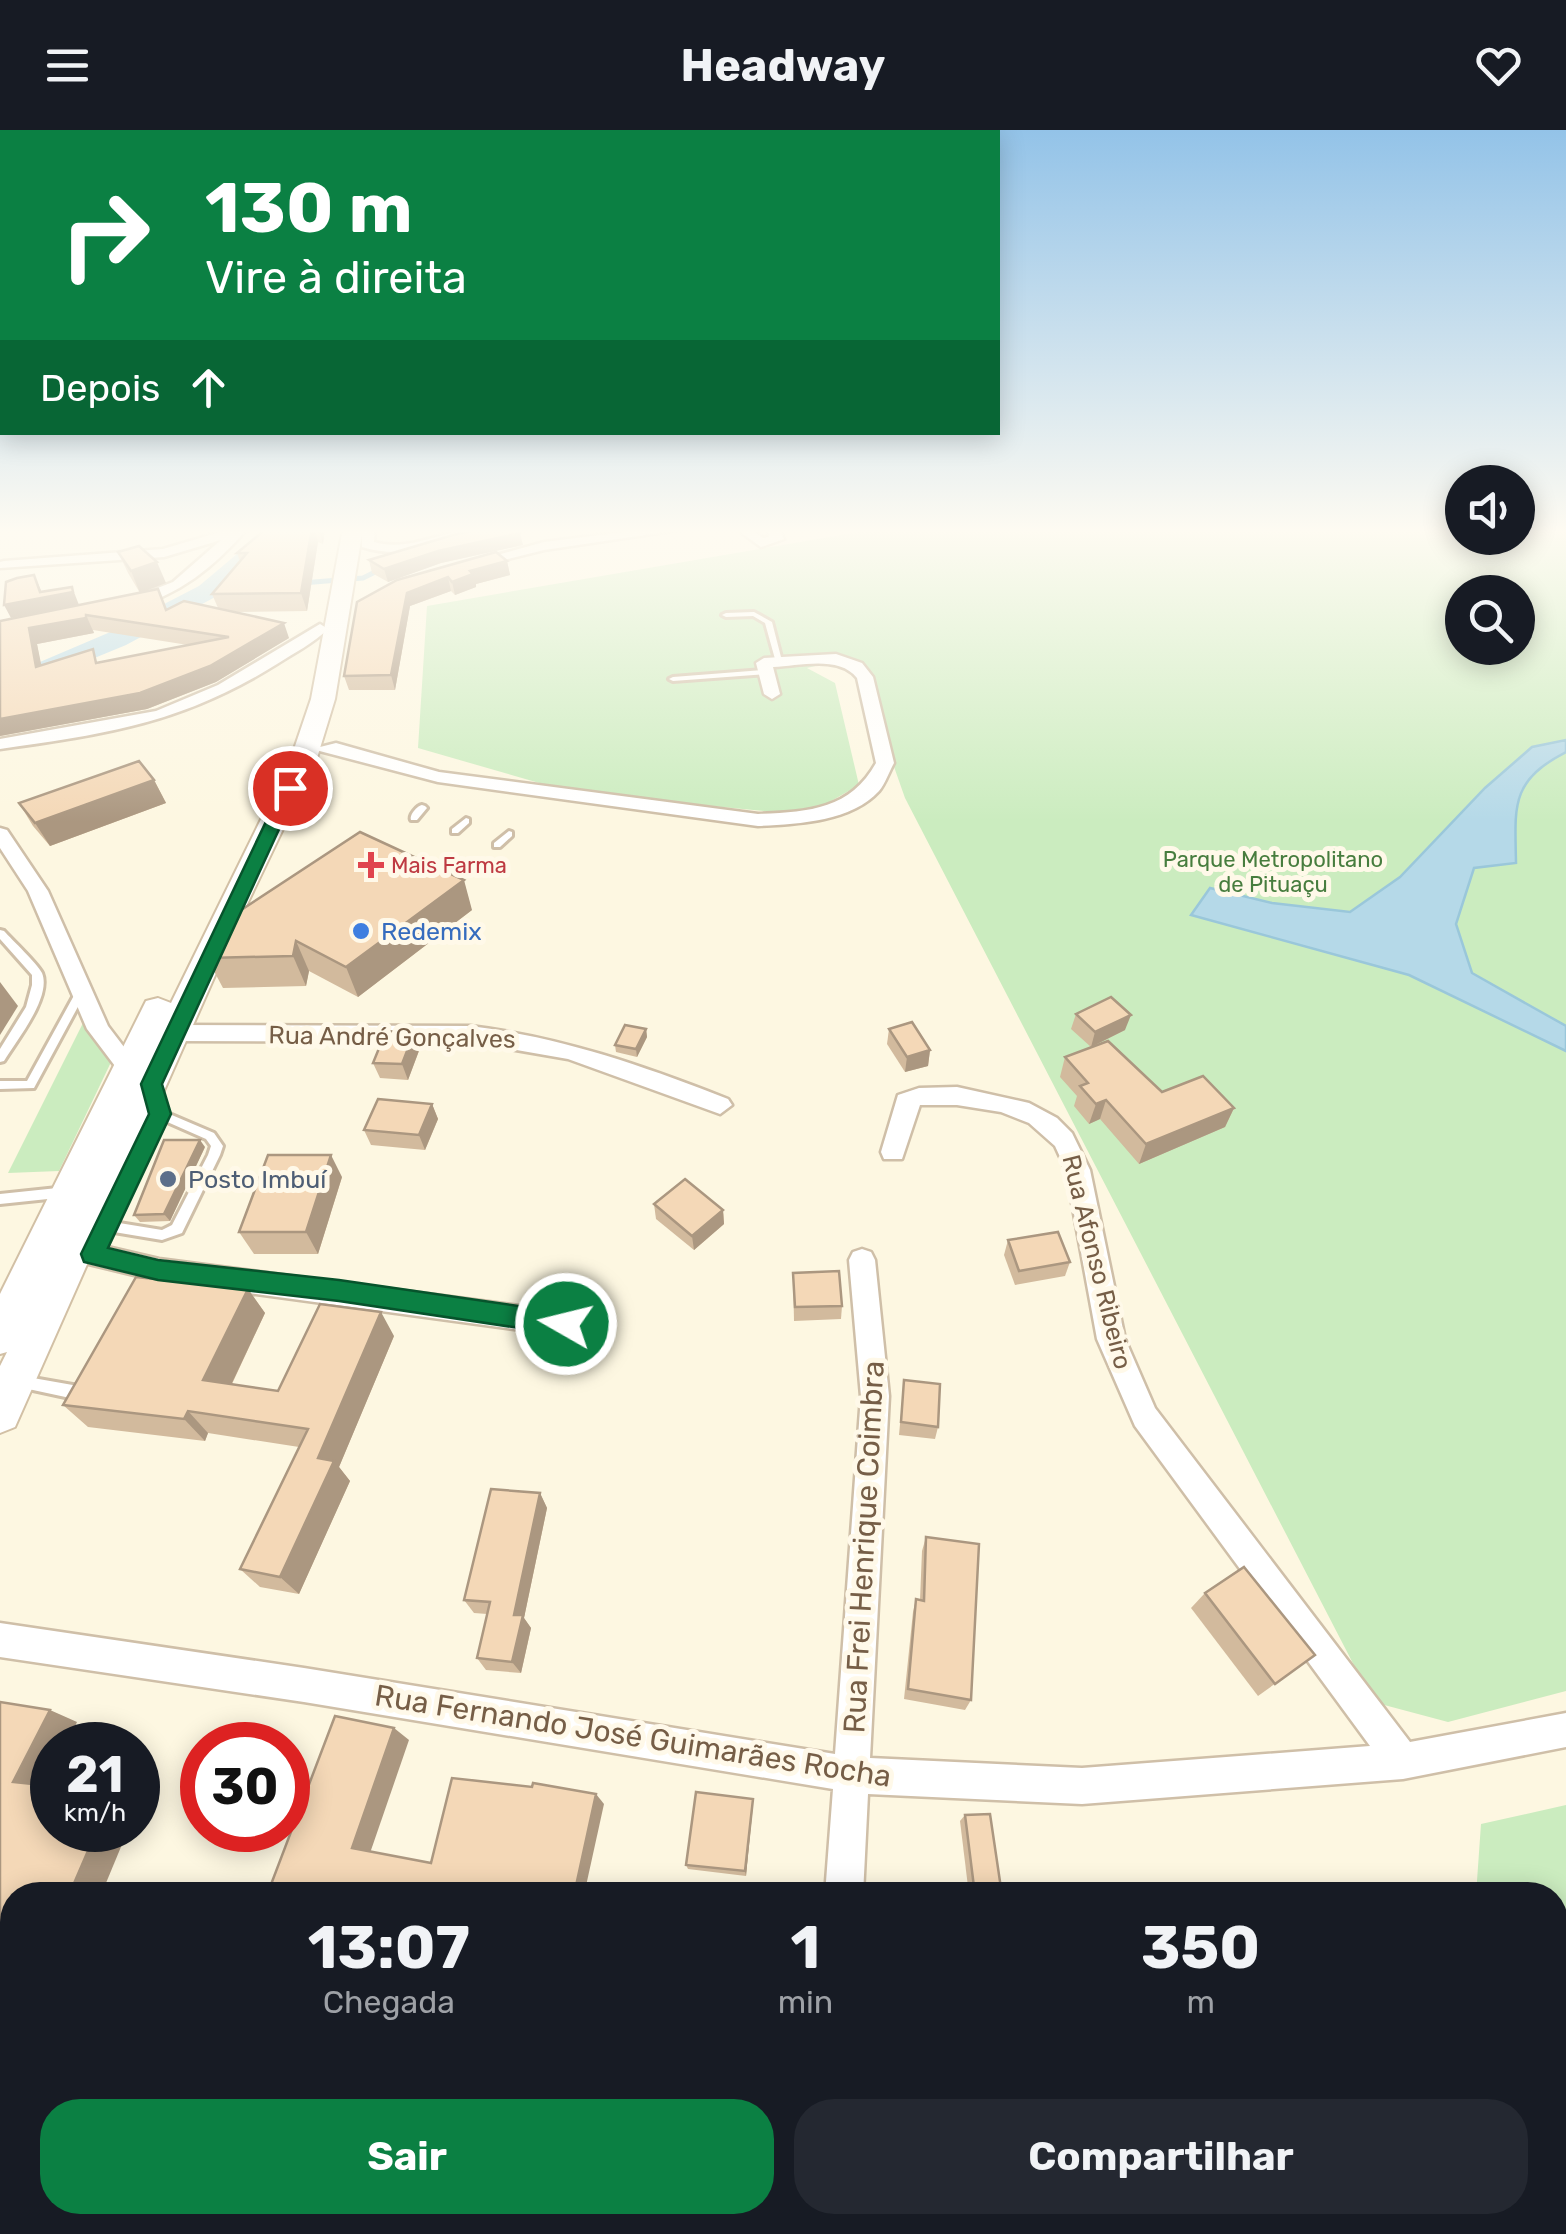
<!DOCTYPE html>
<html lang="pt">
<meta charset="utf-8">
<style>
:root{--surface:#171b24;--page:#242831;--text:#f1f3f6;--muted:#9ea1a6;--accent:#0b8043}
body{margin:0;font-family:Rubik,sans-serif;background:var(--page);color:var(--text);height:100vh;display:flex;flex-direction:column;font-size:38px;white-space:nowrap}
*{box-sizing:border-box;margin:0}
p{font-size:32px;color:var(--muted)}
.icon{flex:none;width:55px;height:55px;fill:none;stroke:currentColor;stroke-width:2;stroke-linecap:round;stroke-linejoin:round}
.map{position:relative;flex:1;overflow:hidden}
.sheet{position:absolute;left:0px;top:1752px;width:1568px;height:352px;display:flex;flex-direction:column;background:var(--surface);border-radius:40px 40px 0 0;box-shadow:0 5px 25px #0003}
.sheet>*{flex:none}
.top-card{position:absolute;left:0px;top:0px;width:1000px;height:305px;box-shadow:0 5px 25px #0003;background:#0b8043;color:#fff;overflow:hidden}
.tools{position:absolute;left:1445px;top:335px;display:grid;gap:20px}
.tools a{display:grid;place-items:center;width:90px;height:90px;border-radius:50%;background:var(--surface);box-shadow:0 5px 25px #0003;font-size:50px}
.speed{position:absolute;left:30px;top:1592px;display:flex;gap:20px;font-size:50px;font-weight:700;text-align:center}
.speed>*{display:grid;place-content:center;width:130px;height:130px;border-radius:50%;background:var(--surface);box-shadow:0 5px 25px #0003;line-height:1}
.speed small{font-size:25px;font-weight:400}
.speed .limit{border:15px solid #d22;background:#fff;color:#111}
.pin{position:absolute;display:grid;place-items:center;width:85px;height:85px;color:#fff;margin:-42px;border:5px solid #fff;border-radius:50%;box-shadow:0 2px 10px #0007}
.me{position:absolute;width:110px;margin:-55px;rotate:278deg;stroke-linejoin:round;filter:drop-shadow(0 0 8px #0008)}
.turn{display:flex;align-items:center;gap:35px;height:210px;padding:0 40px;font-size:45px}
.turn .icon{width:130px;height:130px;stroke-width:2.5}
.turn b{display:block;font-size:70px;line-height:85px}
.then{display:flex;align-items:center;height:95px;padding:0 40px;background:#0003;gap:20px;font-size:38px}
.eta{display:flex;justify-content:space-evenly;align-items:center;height:170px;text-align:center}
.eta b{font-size:60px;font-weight:700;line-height:70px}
.primary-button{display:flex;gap:20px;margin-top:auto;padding:20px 40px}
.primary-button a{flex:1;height:115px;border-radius:40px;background:var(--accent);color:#fff;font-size:40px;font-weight:700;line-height:115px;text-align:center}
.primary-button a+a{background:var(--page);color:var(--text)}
header{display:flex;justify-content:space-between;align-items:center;height:130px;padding:0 40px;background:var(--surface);font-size:45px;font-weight:700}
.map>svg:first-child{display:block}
.green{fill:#cbecbf;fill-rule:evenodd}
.water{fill:#b5d9e8;stroke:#9ac7da;stroke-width:2.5}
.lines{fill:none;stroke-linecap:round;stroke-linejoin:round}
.stream{stroke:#9ac7da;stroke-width:5}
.river{fill:#b5d9e8;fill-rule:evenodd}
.service-casing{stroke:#cfbfa8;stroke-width:6}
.minor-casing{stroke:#cfbfa8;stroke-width:5}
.secondary-casing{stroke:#d2c0a5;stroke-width:4}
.service{fill:#fff;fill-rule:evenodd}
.minor{fill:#fff;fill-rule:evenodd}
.secondary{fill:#fff;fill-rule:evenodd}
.wall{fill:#d2ba9d;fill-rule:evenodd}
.shaded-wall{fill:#ab9780}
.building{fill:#f4d8b7;stroke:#ab9780;stroke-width:2.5;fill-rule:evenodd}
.route{fill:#0b8043;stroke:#07532c;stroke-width:2.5}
.health-dot{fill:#e0444e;stroke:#fff9e9;stroke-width:4}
.shop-dot{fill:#3f7fe0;stroke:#fff9e9;stroke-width:4}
.service-dot{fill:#5c6f8a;stroke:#fff9e9;stroke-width:4}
.labels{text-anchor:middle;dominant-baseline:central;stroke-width:10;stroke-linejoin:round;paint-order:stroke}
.far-park-label{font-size:22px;fill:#477d3e;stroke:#fff9e9}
.far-health-label{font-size:22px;fill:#be3a42;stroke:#fff9e9;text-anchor:start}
.shop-label{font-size:25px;fill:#366cbe;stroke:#fff9e9;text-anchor:start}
.street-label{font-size:25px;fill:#765e47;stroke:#fff9e9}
.service-label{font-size:25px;fill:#4e5e75;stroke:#fff9e9;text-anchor:start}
.near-street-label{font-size:30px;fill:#765e47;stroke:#fff9e9}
</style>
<header><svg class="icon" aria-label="menu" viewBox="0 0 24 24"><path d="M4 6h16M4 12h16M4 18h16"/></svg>Headway<svg class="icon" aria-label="heart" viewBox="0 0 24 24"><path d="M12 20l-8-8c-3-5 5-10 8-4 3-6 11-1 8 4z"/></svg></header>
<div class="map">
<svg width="1566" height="2104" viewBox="0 0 1566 2104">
<rect width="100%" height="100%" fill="#fdf7e1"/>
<g class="green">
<path d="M882,398H1462V408H1518V398H1566V1561L1448,1592L1373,1572L905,668L862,546L832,532L807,538L835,553L859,655L807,685L574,663L418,618L427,476ZM1462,462H1518V518H1462Z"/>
<path d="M84,891L112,930L59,1041L8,1043Z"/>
<path d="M1566,1675V2104H1451L1452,2093L1555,2092V1765H1476L1481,1694Z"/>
</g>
<path class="water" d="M1566,610V622C1510,651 1515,676 1516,733L1474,738L1456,794L1472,843L1566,896V921L1409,845L1191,785L1210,758L1272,773L1350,782L1400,747L1485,658L1532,617Z"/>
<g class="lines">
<path class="stream" d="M302,453L363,448L381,439"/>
<path class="river" d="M268,398H292L217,466L126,515L0,567V549L108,503L199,456Z"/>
<g class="service-casing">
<g id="service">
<path d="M754,482L772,492L782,531L775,529L765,493L753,486L726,487L722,485L726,483Z"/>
<path d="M763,540L767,542L766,544L673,551L669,549L673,547Z"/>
<path d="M422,675L425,676L427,678L417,690H411C409,685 417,676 422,675Z"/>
<path d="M466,688L469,689V693L458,703H452V699Z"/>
<path d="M509,701L512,702V706L500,717H494V713Z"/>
<path d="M0,800L4,801C12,810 37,833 42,843C52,867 16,911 4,931L0,932V919L26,877L32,855V845L0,809Z"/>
<path d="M82,856L87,860L34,958L0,959V951H27L77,860Z"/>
<path d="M160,980L214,1003L223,1016L220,1025L182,1103L162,1110L102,1100L101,1096L102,1092L107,1091L162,1100L172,1095L208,1025L211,1016L206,1009L156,987L154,984L156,981Z"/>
<path d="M67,1057L71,1058L73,1062L71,1066L67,1067L0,1074V1064Z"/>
<path d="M33,1248L84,1257L89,1259L91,1264L89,1269L84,1271L33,1260L28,1259L26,1254L28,1249Z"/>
<path d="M12,1994V2015L0,2022V1999Z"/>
</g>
</g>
<g class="minor-casing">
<g id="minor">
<path d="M234,398H248C214,437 179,466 129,478L124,477V471L173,452L221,410L164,427L0,438V432L4,431L163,419Z"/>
<path d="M362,398H375L374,412C413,423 449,396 487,398C455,418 399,429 362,417Z"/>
<path d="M656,398H692L544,420L468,439L461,435L544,412Z"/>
<path d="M735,398H750L763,408L769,407L767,398H779L784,409L761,417Z"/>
<path d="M320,494L328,499C314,513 294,523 277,534C183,593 107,604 0,619V609L156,581L218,555Z"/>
<path d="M836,524L862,533L873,547L894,633C889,642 885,654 879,661C851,692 796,694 758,696L438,652L312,619L336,613L439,642L758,684C807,682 850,680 876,633L857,548C839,525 799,536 773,537L780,564L772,569L764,564L756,533L764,528Z"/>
<path d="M0,698L7,700L48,761L108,896L140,938L137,944H121L87,899L28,761L0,718Z"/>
<path d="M173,895L470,896C561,907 644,936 728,969L732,975L720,984L568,929L470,912L173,911L162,903Z"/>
<path d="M957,957L1029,973L1057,988L1072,1003L1090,1040L1125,1209L1155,1278L1410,1612L1566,1583V1617L1403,1649L1082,1674L868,1664L863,1765H825L833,1659L304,1572L0,1527V1493L304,1538L835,1624L861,1266L849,1130L853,1122L862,1119L871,1122L875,1130L889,1266L870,1628L1082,1638L1370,1616L1135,1296L1097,1209L1066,1040L1055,1016L1029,993L1001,982L957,975H920L902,1029H884L881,1022L898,965L919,958Z"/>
<path d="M73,1109L159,1129L566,1182L576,1186L580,1194L576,1202L566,1206L159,1151L64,1128L60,1120L64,1112Z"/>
<path d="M795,2092H839L838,2104H794Z"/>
</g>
</g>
<g class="secondary-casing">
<path id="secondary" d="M343,398H363L335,569L317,628L240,789L15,1297L0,1303V1236L7,1222L0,1224V1164L142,879L146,871L158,868L171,873L291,628L311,569Z"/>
</g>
<use href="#service" class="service"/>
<use href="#minor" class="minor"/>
<use href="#secondary" class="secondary"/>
</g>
<g class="wall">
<path d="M265,398H325L323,414L318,412L307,481L236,482L289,508L216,552L147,579L0,606V491L140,463L128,443L118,422L166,453L142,462L167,480L218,478L212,464L240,431L237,423L265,399ZM93,500L188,515L99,532L41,536L37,514L94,503Z"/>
<path d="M523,415L441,433L388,452L372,443L369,430Z"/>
<path d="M507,431L510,445L476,454V457L455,465L451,461L410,476L395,560H349L344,546L357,472Z"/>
<path d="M154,650L166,673L50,716L33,696L19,673Z"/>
<path d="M472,780L358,867L309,841L306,856L223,858L207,828L235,784Z"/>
<path d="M1076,884L1125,900L1091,917L1071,899Z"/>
<path d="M646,899L647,907L637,927L616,922L615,915Z"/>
<path d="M889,899L930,920L928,936L905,942L887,914Z"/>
<path d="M414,903L420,918L408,950L380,948L373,933Z"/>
<path d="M1065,927L1162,962L1234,978L1225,997L1139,1034L1100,989L1089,994L1074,976L1077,966L1060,947Z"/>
<path d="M432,974L438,989L425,1020L371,1015L364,1000Z"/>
<path d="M205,1017L170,1091L140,1092L134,1085Z"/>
<path d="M342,1047L318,1124H254L239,1102Z"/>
<path d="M654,1074L723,1080L724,1094L694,1120L656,1089Z"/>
<path d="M1008,1110L1070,1132L1065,1146L1015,1155L1004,1125Z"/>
<path d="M793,1143L842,1176L841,1189L794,1191Z"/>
<path d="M248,1159L265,1183L232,1254L278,1261L394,1206L339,1337L350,1351L299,1464L260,1457L240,1439L299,1317L208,1303L205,1311L88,1297L63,1275Z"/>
<path d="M904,1250L938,1297L935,1309L899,1305Z"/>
<path d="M540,1363L547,1378L524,1488L531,1498L521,1543L486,1540L477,1528L487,1484L474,1483L464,1470Z"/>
<path d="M926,1407L971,1570L965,1580L904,1569L913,1482L916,1469L920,1470L922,1421Z"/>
<path d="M1205,1463L1315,1525L1258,1566L1191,1478Z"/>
<path d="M753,1669L746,1746L688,1739L686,1735Z"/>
<path d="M965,1685L1002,1765H969L960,1691Z"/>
</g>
<g class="shaded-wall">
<path d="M312,398H314L318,412L307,481L301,463Z"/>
<path d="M318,398H325L323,414Z"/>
<path d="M520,403L523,415L441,433L388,452L384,439L438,421Z"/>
<path d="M507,431L510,445L476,454V457L455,465L452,452L470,441Z"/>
<path d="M157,432L166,453L140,463L131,441Z"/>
<path d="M34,445L44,467L72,457L79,475L11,488L4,475Z"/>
<path d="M448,447L451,461L410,476L395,560L391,545L407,463Z"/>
<path d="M86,485L94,503L37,514L45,553L36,537L29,498Z"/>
<path d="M284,493L289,508L216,552L147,579L0,606V589Z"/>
<path d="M154,650L166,673L50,716L35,693Z"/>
<path d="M464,750L472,780L358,867L346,837Z"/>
<path d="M296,811L309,841L306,856L293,826Z"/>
<path d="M0,852L18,876L0,905Z"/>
<path d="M1131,885L1125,900L1091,917L1095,902Z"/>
<path d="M646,899L647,907L637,927L636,919Z"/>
<path d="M414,903L420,918L408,950L402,934Z"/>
<path d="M930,920L928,936L905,942L907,927Z"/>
<path d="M1106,970L1100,989L1089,994L1096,974Z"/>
<path d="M432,974L438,989L425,1020L419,1005Z"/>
<path d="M1234,978L1225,997L1139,1034L1146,1014Z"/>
<path d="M200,1010L205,1017L170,1091L164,1084Z"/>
<path d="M331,1025L342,1047L318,1124L306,1102Z"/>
<path d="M723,1080L724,1094L694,1120L692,1106Z"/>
<path d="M248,1159L265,1183L223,1272L203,1250Z"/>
<path d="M381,1182L394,1206L339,1337L350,1351L299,1464L280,1447L318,1328Z"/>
<path d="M188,1281L208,1303L205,1311L184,1289Z"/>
<path d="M540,1363L547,1378L524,1488L531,1498L521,1543L512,1532L514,1485Z"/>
<path d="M50,1580L77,1592L66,1615H52V1643L44,1662L13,1652Z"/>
<path d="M394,1598L409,1610L369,1726L352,1718Z"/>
<path d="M596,1664L604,1674L584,1765H574Z"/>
<path d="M753,1669V1675L746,1746L745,1741Z"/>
<path d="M97,1700H128L101,1765H69Z"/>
<path d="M657,2092H661L660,2104H655Z"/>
</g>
<g class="building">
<path d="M267,398H312L301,463L212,464L247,423H237Z"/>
<path d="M485,398H519L520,403L438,421L384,439L369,430L453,405Z"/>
<path d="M139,416L157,432L131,441L118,422Z"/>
<path d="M496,422L507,431L470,441L473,444L452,452L448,447L407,463L391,545L344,546L357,472L397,450Z"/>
<path d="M34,445L40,462L72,457L73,462L4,475L6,452L17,448Z"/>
<path d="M158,459L166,480L184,471L284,493L210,536L140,563L0,589V491ZM86,485L229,507L96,533L93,519L36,537L29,498L86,488Z"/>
<path d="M139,631L154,650L35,693L19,673Z"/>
<path d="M360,702L464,750L346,837L296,811L293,826L207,828L228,780L235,784Z"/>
<path d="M1111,867L1131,885L1095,902L1076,884Z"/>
<path d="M912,892L930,920L907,927L889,899Z"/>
<path d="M625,895L646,899L636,919L615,915Z"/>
<path d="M386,901L414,903L402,934L373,933Z"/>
<path d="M1108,911L1162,962L1203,946L1234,978L1146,1014L1106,970L1096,974L1080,956L1088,953L1065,927Z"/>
<path d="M378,969L432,974L419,1005L364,1000Z"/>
<path d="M164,1010H200L164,1084L134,1085Z"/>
<path d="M268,1025H331L306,1102H239Z"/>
<path d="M685,1049L723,1080L692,1106L654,1074Z"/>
<path d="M1058,1102L1070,1132L1019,1141L1008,1110Z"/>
<path d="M839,1141L842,1176L795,1177L793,1143Z"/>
<path d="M136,1147L248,1159L203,1250L278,1261L320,1174L381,1182L318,1328L334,1331L280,1447L240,1439L308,1299L188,1281L184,1289L63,1275Z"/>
<path d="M904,1250L940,1254L938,1297L901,1292Z"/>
<path d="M491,1359L540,1363L514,1485H523L512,1532L477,1528L490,1472L464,1470Z"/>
<path d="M926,1407L979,1414L971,1570L908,1559L916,1469L924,1471Z"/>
<path d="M1244,1437L1315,1525L1275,1554L1205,1463Z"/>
<path d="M0,1572L50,1580L13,1652L52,1656V1700H97L69,1765H12V1833L0,1831Z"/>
<path d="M335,1586L394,1598L352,1718L431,1733L452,1648L532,1657L533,1653L596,1664L574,1765H267Z"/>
<path d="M696,1662L753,1669L745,1741L686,1735Z"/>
<path d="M990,1684L1002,1765H975L965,1685Z"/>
<path d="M270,2092H289L288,2096Z"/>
<path d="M543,2092H657L655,2104H542Z"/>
</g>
<linearGradient id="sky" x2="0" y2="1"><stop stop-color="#93c3e8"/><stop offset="0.58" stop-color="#fefbf2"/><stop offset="1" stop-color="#fefbf2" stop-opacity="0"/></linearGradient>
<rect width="1566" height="692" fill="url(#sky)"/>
<path class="route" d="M290,653L298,658L162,954L171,984L108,1118L158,1130L339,1150L566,1183L575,1186L579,1194L575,1202L566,1205L339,1171L158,1150L84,1132L81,1124L149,984L141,954L282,658Z"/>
<path class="health-dot" d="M366 720h10v10h10v10h-10v10h-10v-10h-10v-10h10z"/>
<circle class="shop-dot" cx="361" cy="801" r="10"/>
<circle class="service-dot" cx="168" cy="1049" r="10"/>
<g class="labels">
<g class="far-park-label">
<text x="1273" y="729">Parque Metropolitano<tspan x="1273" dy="25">de Pituaçu</tspan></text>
</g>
<g class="far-health-label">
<text x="391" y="735">Mais Farma</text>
</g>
<g class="shop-label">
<text x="381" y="801">Redemix</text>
</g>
<g class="street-label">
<text transform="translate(392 907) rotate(1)">Rua André Gonçalves</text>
<text transform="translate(1097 1132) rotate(76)">Rua Afonso Ribeiro</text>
</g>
<g class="service-label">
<text x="188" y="1049">Posto Imbuí</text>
</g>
<g class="near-street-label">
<text transform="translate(864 1417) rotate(-87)">Rua Frei Henrique Coimbra</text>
<text transform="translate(633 1606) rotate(9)">Rua Fernando José Guimarães Rocha</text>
</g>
</g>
</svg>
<div class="tools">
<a><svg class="icon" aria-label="sound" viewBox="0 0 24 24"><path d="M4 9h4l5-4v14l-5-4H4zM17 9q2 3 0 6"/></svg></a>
<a><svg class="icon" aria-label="search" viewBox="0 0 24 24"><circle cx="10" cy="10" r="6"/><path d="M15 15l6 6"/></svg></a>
</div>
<div class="speed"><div>21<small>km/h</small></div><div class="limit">30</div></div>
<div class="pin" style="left:290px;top:658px;background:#d93025"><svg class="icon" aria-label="arrive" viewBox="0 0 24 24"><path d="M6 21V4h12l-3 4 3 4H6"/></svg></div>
<svg class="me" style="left:566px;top:1194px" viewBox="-20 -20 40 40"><circle r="17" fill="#0b8043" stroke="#fff" stroke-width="3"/><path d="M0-11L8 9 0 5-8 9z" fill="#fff"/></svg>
<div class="top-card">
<div class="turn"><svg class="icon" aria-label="right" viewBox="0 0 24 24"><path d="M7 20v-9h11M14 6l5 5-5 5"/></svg><div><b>130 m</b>Vire à direita</div></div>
<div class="then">Depois<svg class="icon" aria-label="ahead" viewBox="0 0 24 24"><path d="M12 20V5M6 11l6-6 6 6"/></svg></div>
</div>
<section class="sheet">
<div class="eta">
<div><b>13:07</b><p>Chegada</p></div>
<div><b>1</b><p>min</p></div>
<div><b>350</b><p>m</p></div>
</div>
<div class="primary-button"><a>Sair</a><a>Compartilhar</a></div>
</section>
</div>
